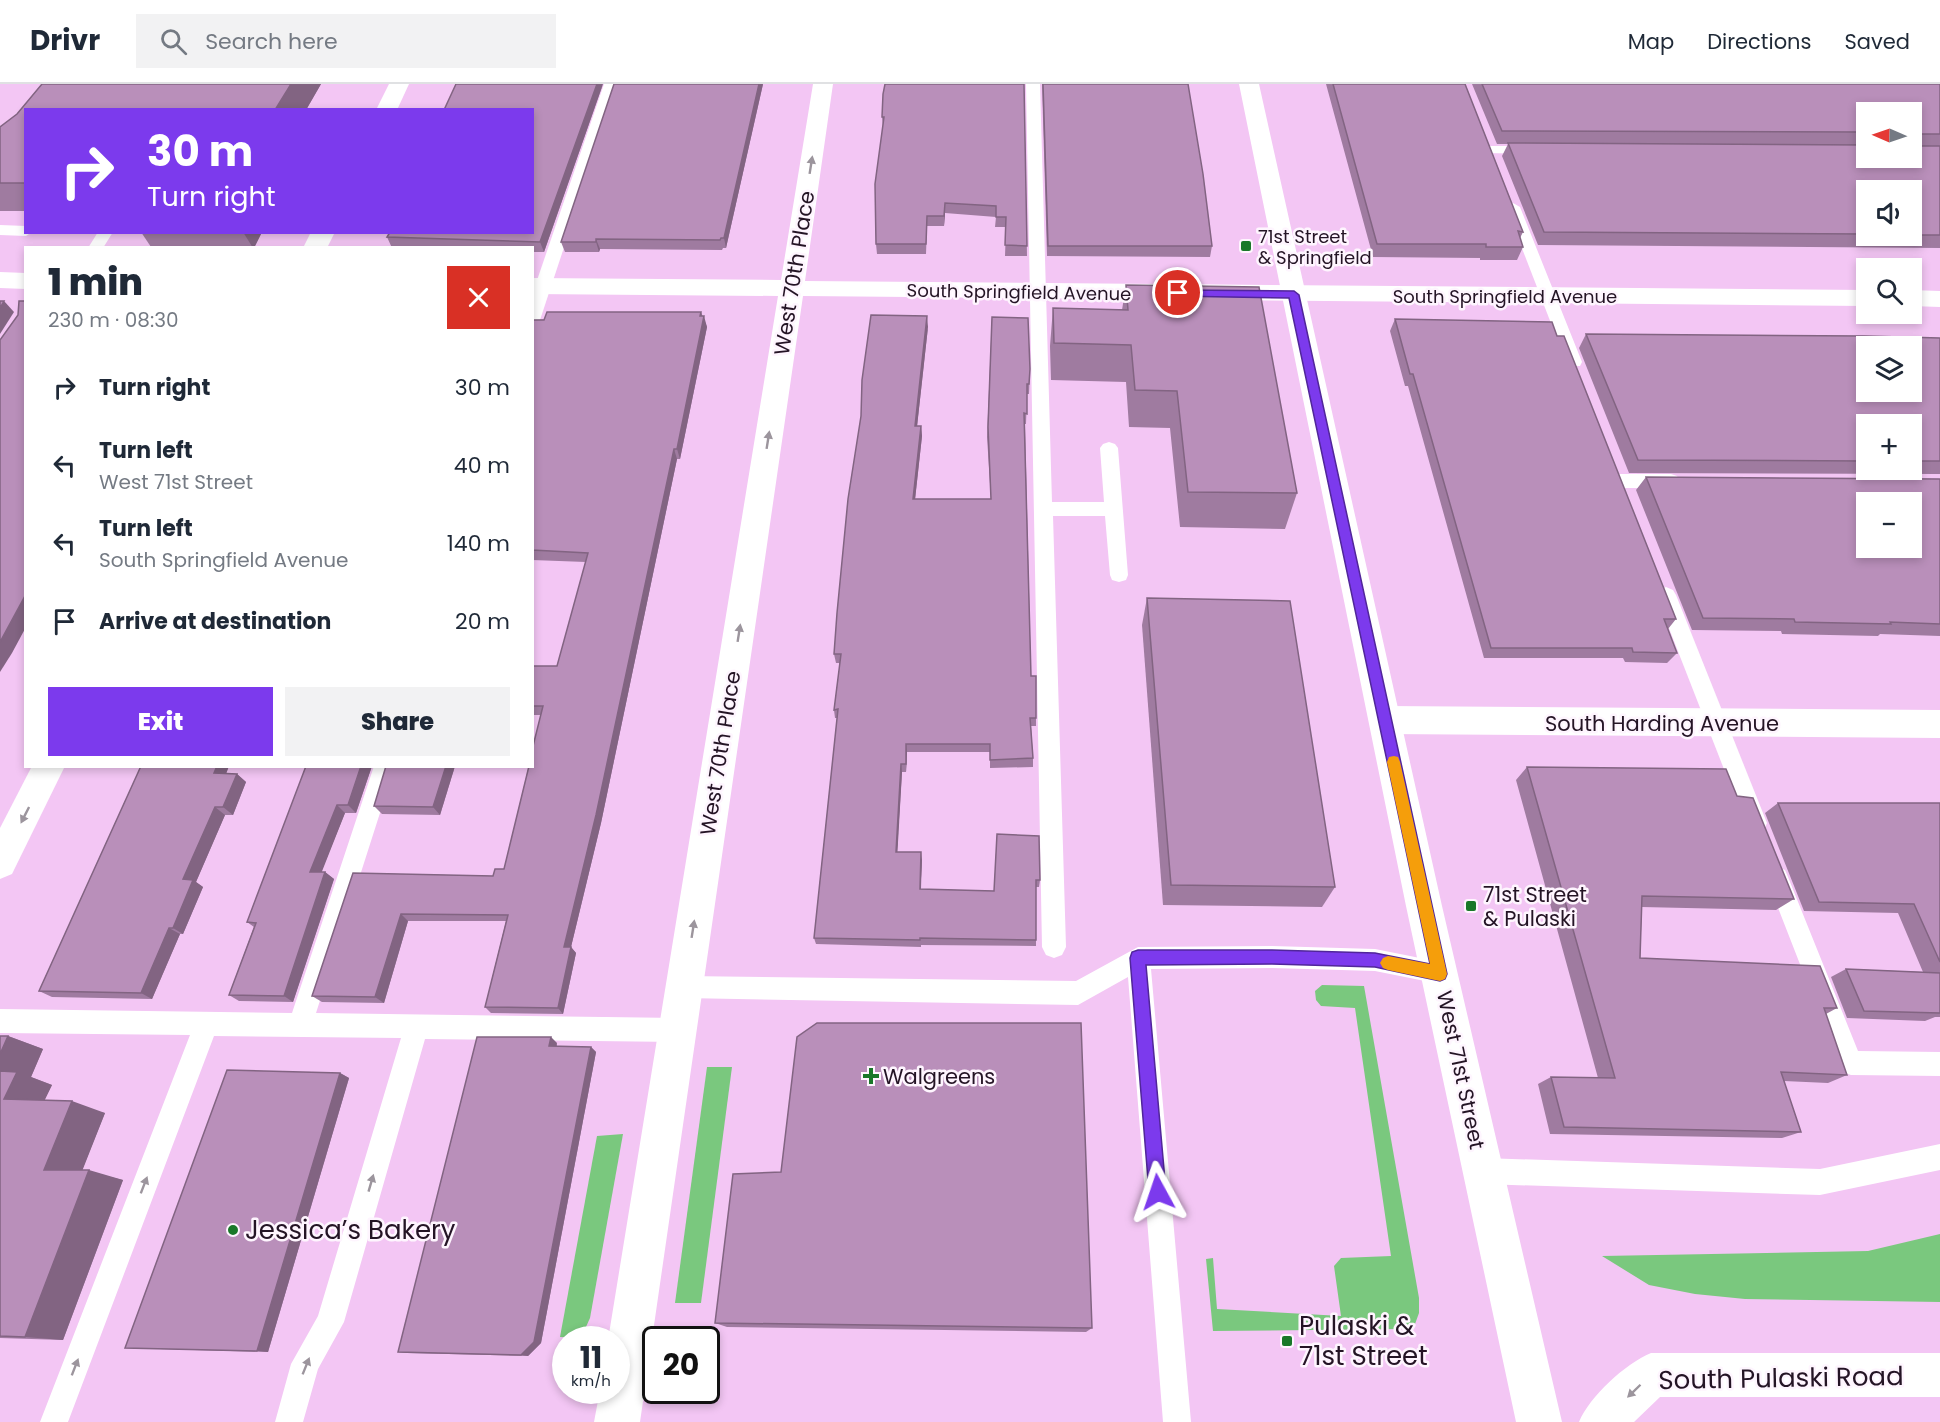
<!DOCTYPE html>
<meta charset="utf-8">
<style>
:root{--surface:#fff;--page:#f2f2f3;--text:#1f2937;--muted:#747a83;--line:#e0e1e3;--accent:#7c3aed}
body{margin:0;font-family:Poppins,sans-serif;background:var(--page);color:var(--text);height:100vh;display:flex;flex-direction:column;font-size:22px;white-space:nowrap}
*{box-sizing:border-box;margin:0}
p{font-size:20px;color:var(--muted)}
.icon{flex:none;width:33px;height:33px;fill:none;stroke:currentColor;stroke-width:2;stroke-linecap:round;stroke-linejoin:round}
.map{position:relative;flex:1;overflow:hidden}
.side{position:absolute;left:24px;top:162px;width:510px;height:522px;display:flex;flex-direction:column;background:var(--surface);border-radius:0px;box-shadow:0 3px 9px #0003}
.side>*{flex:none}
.hud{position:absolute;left:24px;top:24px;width:510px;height:126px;border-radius:0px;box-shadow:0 3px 9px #0003;background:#7c3aed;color:#fff;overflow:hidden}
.needle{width:39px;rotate:272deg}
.controls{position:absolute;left:1856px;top:18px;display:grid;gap:12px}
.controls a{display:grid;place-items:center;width:66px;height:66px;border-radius:0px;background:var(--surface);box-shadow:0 3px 9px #0003;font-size:30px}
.speed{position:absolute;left:552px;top:1242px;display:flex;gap:12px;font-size:30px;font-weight:700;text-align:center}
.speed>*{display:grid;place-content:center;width:78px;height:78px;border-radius:50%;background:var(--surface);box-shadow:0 3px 9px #0003;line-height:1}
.speed small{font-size:15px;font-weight:400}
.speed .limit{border:3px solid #111;border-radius:9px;background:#fff;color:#111}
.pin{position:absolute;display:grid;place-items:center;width:51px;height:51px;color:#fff;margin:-26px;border:3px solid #fff;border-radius:50%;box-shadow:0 2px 6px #0007}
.me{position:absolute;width:66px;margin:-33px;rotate:355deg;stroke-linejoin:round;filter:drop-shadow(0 0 4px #0008)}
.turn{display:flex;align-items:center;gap:21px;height:126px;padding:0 24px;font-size:27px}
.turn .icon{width:78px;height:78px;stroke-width:2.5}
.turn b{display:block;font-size:42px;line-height:51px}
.round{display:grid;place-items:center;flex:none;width:63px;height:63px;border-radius:0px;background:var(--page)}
.overview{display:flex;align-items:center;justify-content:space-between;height:102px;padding:0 24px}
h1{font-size:36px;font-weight:800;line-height:45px}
.button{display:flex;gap:12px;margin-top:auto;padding:12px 24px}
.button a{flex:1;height:69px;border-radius:0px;background:var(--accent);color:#fff;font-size:24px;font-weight:800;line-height:69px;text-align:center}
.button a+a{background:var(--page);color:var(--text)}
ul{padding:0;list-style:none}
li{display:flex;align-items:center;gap:18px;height:78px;padding:0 24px}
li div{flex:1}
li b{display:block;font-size:22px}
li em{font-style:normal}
header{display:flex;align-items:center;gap:36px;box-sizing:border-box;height:84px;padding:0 30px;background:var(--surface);border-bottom:2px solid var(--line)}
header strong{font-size:28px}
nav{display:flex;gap:33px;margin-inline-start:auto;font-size:21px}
.search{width:420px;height:54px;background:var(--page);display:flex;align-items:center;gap:15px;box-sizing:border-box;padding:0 21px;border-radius:0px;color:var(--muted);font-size:22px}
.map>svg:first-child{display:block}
.green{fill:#7ac87e}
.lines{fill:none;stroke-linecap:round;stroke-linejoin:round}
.service{fill:#fff;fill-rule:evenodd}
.minor{fill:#fff;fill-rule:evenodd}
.secondary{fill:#fff;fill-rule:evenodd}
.wall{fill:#9f7ba0;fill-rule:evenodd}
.shaded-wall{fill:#826482}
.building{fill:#b98fba;stroke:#826482;stroke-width:1.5;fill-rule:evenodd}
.oneway{fill:#9c959d}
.route{fill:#7c3aed;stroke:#51269a;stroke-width:1.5}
.slow{fill:#f59e0b}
.poi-dot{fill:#197829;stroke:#fef5fe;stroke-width:2}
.labels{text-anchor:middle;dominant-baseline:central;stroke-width:5;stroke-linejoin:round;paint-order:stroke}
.far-poi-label{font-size:18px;fill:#241425;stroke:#fef5fe;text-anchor:start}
.far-street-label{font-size:18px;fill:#241425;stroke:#fef5fe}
.street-label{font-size:21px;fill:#241425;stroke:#fef5fe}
.poi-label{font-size:21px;fill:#241425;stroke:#fef5fe;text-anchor:start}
.near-poi-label{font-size:26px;fill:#241425;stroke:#fef5fe;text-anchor:start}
.near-street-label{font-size:26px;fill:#241425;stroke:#fef5fe}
</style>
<header>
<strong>Drivr</strong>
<div class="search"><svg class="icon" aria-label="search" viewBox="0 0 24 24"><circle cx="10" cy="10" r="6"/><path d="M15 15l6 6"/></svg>Search here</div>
<nav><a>Map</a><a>Directions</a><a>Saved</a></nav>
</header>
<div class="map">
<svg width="1940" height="1338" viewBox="0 0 1940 1338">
<rect width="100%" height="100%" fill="#f3c6f4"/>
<g class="green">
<path d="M1322,901L1364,902L1419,1214V1229L1415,1240L1402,1245L1213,1247L1206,1175L1213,1174L1217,1225L1341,1232L1334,1182L1341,1174L1391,1172L1355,924L1321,922L1316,916L1315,907Z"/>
<path d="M707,983H732L701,1219H675Z"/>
<path d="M623,1050L590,1234L581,1254L560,1253L597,1052Z"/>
<path d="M1940,1150V1218L1745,1215L1695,1210L1649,1201L1602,1172L1868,1167Z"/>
</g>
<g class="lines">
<g class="service">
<path d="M604,0H618L540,236L532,241V211Z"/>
<path d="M1026,0H1040L1052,418H1104L1100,364L1103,360L1109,358L1115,360L1118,364L1128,491L1126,496L1119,498L1112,496L1110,491L1105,432H1053L1066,863L1062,871L1054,874L1046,871L1042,863Z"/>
<path d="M1490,62H1532L1539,66L1532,70L1485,69L1483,66Z"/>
<path d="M1513,119L1520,123L1582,278L1580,282H1568L1566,278L1506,123Z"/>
<path d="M0,141L26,142V148H32L26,152L0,151Z"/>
<path d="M98,148H113L103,164H88Z"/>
<path d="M1620,390H1671L1677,392L1680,397L1677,402L1671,404H1620L1614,402L1611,397L1614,392Z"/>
<path d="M1666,503L1673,506L1676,511L1767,739L1764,746L1756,749L1748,746L1745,739L1656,511L1659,506Z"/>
<path d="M374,682H395L316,929L678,934L687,938L690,946L687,954L678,958L425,955L344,1238L318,1285L303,1338H275L291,1280L318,1232L401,954L214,952L68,1338H40L190,951L0,949V925L292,929Z"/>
<path d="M1777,783L1785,786L1788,793L1858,967L1940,968V992L1851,991L1842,988L1766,793L1769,786Z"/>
<path d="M1272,862L1375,865L1440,878L1448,881L1452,889L1448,897L1440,900L1375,887L1272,884L1151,885L1191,1338H1163L1128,893L1078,921L684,914L676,911L672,903L676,895L684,892L1076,897L1138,863Z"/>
<path d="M1940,1060V1086L1820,1111L1483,1100L1474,1096L1470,1087L1474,1078L1483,1074L1820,1085Z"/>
</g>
<g class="minor">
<path d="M389,0H409L397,26H376Z"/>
<path d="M813,0H833L805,197L1866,206V222L803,212L640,1338H594L600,1306H616V1256H608L778,212L532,210V194L781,196Z"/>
<path d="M311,148H335L327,164H303Z"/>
<path d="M0,188L26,189V205L0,204Z"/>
<path d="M1911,206L1940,207V223L1911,222Z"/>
<path d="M1385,622L1940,626V654L1385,650L1374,646L1369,636L1374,626Z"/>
<path d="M32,682H65L12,790L0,795V744Z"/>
</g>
<g class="secondary">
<path d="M1239,0H1259L1442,822L1562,1338H1516L1406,822Z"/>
<path d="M1651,1269H1940V1313H1660L1634,1338H1579C1590,1312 1625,1280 1651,1269Z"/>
</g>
</g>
<g class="wall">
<path d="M42,0H321L306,26H26V127H0V43L17,30Z"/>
<path d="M603,0L544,168H532V164H392L387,153L532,148Z"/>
<path d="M763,0L726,164H723L722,166L600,165L599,168H565L561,158Z"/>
<path d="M1024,0L1027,172H1005L1006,143H995L996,133L945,129L944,142H927L926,170H877L876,160L883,43L882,33Z"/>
<path d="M1042,0H1188L1212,162L1210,173L1047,172Z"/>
<path d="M1326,0H1465L1523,148L1520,154L1523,163L1517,176H1480V174L1373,173Z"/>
<path d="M1472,0H1940V164L1538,161L1502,72L1508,60H1497ZM1866,28L1911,74H1866ZM1866,106H1911V152H1866Z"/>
<path d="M141,148H262L254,164L151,163Z"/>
<path d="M1126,201L1297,409L1285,445L1180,443L1170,344L1129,343L1126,298L1051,296L1050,262L1053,224L1122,226Z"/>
<path d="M701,228L707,243L680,375H677L601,739L571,863L576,869L563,930L491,929L485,923L506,837H408L384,919L322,918L312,912L353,789L493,792L504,785L541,631H532V582H557L586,478L532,476V236Z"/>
<path d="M992,233L1030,285L1029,310H1027L1026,340H1025L1031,592L1036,634V642H1031L1033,674V683L990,684V668H907L906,688H902L897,768L922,776L921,805L994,807L997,750L1040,796L1039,803H1036V862L921,861V863L816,860L814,854L837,634H835L834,626L840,579H836L834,570L928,243L917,342H921L922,352L915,415H991L987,353Z"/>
<path d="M1395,235L1676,535L1668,545L1677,569L1667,579L1625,578L1623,574H1484L1408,302H1405L1390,247Z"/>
<path d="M1586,250L1940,254V390L1629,389L1579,264ZM1866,340H1911V386H1866Z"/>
<path d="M1646,393L1940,395V552L1880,550L1878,552L1782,550L1781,547L1692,546L1636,406Z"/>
<path d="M1147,514L1335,803L1322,823L1163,821L1142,541Z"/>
<path d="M141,682H229L226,690H237L246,698L233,731H225L196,798L203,803L183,850H180L152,915L52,913L39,907Z"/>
<path d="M306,682H372L356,729H345L321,788H325L334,795L293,918L239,917L229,911L254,843L247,838Z"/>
<path d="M386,682H455L440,731L382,730L374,722Z"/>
<path d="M1527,683L1737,712L1794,815L1776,826L1642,823L1640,874L1837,924L1826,930L1847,991L1828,999L1784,997L1801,1048L1782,1054L1550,1050L1538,1000L1551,993L1598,994L1516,696Z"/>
<path d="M1778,719H1940V933H1935L1925,937L1847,934L1831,893L1846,885L1923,888L1898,829L1804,827L1765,729Z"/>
<path d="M0,952H8L43,965L31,993L52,1001L44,1016L105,1029L82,1086L123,1096L63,1256L0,1254Z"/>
<path d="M557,959V962L591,963L596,968L541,1259L528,1272L407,1269L398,1268Z"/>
<path d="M340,989L349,994L268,1268L125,1264Z"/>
<path d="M715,1239L1092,1244L1086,1248L727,1243Z"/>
</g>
<g class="shaded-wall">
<path d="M291,0H321L306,26H275Z"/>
<path d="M597,0H603L544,168L540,158Z"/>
<path d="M759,0H763L726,164L724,154Z"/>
<path d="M945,119V129L944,142V132Z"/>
<path d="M243,148H262L254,164H253Z"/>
<path d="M596,155L600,165L599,168L596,158Z"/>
<path d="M4,217L14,228L0,250V224Z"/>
<path d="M701,228L703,237L704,232L707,243L680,375L677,365Z"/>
<path d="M927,232L928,243L916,352L915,342Z"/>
<path d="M921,342L922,352L914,425L913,415Z"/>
<path d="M674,365L677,375L601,739L571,863L576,869L563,930L558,924L564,863Z"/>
<path d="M26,510V543L12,569L0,588V558Z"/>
<path d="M906,660L907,668L906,688Z"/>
<path d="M901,680L902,688L897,776L896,768Z"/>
<path d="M217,682H229L223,697L214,689Z"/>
<path d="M361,682H372L356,729L348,721Z"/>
<path d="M446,682H455L440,731L433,723Z"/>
<path d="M237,690L246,698L233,731L223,723Z"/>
<path d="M337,721L345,729L319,795L310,788Z"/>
<path d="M215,723L225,731L196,798L203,803L183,850L173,844L183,795Z"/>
<path d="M921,768L922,776L920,812V805Z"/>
<path d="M325,788L334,795L293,918L284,912Z"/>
<path d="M401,830L408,837L384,919L375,913Z"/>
<path d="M169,844L180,850L152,915L141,909Z"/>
<path d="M8,952L43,965L31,993L52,1001L40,1026L4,1015L0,990V970Z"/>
<path d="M551,953L557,959L555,967L549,962Z"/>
<path d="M591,963L596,968L541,1259L528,1272L521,1271Z"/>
<path d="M340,989L349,994L268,1268L257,1267Z"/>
<path d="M72,1017L105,1029L79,1095L44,1086Z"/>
<path d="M89,1086L123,1096L63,1256L25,1253Z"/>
</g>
<g class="building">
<path d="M42,0H291L275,26H26V99H0V43L17,30Z"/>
<path d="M456,0H597L540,158L387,153L390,148H532V26H444Z"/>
<path d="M614,0H759L724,154H721L720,156L596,155V158H561Z"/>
<path d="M885,0H1024L1027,162L1005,161L1006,133H996V122L945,119L944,132H927L926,160H876L875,100L884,33H882L883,10Z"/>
<path d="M1043,0H1188L1203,90L1212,162H1048Z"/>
<path d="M1333,0H1465L1523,148L1518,147L1523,163H1486V160H1377Z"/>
<path d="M1482,0H1940V50H1921L1919,60L1921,62H1940V151H1911V106H1866V150L1544,148L1508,59L1866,61V74H1911V28H1866V48L1502,47Z"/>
<path d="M1126,201L1259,203L1297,409L1188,408L1177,307L1135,306L1131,261L1054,259L1053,224L1128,226Z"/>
<path d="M0,217H4L0,224Z"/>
<path d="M19,217H26V510L0,558V256L18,231Z"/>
<path d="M547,228H701L700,232H704L677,365H674L596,731L564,863H571L558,924L485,923L508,831L401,830L375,913L312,912L353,789L493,792L495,785H504L529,682H532V666L543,622H532V582H557L588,469L532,466V236H544Z"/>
<path d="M871,231L927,232L915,342H921L913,415H991L988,343L992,233L1028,234L1030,285L1029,300H1027V330L1024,329L1031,592H1036V634H1030L1033,674L990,676V660H906V680H901L896,768H921L920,805L994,807L997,750L1039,752L1040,796H1036V856L920,854V856L814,854L838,625L834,626L841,570H834L837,529L848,415L861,332L862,296Z"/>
<path d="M1395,235L1552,238L1557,252H1564L1676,535H1664L1677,569L1633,568L1632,564H1491L1413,290H1410Z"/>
<path d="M1586,250L1864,252L1940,254V377H1911V340H1866V377L1638,376ZM1866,262H1911V308H1866Z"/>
<path d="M1646,393L1940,395V540L1890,538L1891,540L1795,538L1794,535L1703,534ZM1866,418H1911V464H1866Z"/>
<path d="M1147,514L1290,517L1335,803L1171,801Z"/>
<path d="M141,682H217L214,689L237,690L223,723H215L183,795L193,796L173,844H169L141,909L39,907Z"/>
<path d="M306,682H361L348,721H337L310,788H325L284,912L229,911L256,839L247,838Z"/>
<path d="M386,682H446L433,723L374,722Z"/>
<path d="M1527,683L1726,685L1737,712L1753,714L1794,815L1642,812L1640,874L1820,882L1837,924H1824L1847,991L1781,988L1801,1048L1564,1043L1551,993L1615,994Z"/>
<path d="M1778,719H1940V878L1914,820L1819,818Z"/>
<path d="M1846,885L1940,889V929L1864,927Z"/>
<path d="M817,939H1081L1092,1244L715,1239L733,1090L781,1088L797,953Z"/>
<path d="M0,952H8L0,970Z"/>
<path d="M477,953H551L549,962L591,963L534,1258L521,1271L398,1268Z"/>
<path d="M227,986L340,989L257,1267L125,1264Z"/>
<path d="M0,987L17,988L4,1015L72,1017L44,1086H89L25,1253L0,1252Z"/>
</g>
<defs><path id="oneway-solid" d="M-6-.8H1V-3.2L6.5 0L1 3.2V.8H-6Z" transform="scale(1.5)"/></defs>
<g class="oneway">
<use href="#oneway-solid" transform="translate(811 81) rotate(-81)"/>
<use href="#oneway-solid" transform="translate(768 356) rotate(-81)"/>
<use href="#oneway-solid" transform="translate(739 549) rotate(-81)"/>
<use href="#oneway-solid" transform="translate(25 731) rotate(117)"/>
<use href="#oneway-solid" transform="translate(693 845) rotate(-81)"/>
<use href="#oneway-solid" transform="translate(371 1099) rotate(-74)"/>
<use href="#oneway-solid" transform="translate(144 1101) rotate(-69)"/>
<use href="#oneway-solid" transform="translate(306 1282) rotate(-68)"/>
<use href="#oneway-solid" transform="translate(75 1283) rotate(-69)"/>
<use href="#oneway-solid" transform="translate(1634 1307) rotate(136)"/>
</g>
<path class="route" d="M1178,206L1294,207L1299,211L1447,890L1445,895L1440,897L1375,883L1272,880L1146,881L1166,1108L1164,1114L1158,1116L1152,1114L1149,1108L1130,874L1132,868L1138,866H1272L1375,869L1430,880L1289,214L1174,212L1173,209Z"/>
<path class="slow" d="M1394,672L1398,673L1400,678L1447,890L1445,895L1440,897L1388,886L1383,884L1380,879L1383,874L1388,872L1430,880L1387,678L1389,673Z"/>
<g class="poi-dot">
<rect x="1240" y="156" width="12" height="12" rx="3"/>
<rect x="1465" y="816" width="12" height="12" rx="3"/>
<path d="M868 983h6v6h6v6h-6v6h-6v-6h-6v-6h6z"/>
<circle cx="233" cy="1146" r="6"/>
<rect x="1281" y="1251" width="12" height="12" rx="3"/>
</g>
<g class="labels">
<g class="far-poi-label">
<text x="1258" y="152">71st Street<tspan x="1258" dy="21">&amp; Springfield</tspan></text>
</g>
<g class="far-street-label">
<text transform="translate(1019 208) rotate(1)">South Springfield Avenue</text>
<text x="1505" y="212">South Springfield Avenue</text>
</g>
<g class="street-label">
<text transform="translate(794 189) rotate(-81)">West 70th Place</text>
<text x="1662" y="639">South Harding Avenue</text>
<text transform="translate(720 669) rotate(-81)">West 70th Place</text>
<text transform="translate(1461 986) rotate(78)">West 71st Street</text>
</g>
<g class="poi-label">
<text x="1483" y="810">71st Street<tspan x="1483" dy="24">&amp; Pulaski</tspan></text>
<text x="883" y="992">Walgreens</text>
</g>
<g class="near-poi-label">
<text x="245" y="1146">Jessica’s Bakery</text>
<text x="1299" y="1242">Pulaski &amp;<tspan x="1299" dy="30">71st Street</tspan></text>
</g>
<g class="near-street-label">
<text transform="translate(1781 1294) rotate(-1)">South Pulaski Road</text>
</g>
</g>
</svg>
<div class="controls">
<a><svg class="needle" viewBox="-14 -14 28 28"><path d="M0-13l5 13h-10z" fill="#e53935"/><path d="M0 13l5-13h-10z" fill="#747a83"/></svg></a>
<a><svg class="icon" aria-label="sound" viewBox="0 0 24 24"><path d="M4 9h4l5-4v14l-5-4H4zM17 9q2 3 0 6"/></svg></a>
<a><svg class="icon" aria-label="search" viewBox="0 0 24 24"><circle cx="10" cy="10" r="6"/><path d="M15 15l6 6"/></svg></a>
<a><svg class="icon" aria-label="layers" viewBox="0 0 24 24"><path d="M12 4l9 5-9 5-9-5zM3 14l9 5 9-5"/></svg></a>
<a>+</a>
<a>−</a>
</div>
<div class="speed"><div>11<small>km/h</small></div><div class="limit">20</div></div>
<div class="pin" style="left:1178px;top:209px;background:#d93025"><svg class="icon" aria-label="arrive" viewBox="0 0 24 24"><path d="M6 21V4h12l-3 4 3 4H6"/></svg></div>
<svg class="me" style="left:1158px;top:1108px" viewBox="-20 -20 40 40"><path d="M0-17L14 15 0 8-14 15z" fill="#7c3aed" stroke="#fff" stroke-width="4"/></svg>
<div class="hud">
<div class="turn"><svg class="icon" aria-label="right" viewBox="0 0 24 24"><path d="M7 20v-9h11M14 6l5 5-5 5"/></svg><div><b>30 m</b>Turn right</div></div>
</div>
<section class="side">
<div class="overview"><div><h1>1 min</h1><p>230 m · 08:30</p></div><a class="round" style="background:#d93025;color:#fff"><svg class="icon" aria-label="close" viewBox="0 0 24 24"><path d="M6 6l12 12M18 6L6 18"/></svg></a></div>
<ul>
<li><svg class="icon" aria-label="right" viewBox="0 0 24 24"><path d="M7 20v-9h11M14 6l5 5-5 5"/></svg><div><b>Turn right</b></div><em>30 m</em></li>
<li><svg class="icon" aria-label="left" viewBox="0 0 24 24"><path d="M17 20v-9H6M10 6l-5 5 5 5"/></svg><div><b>Turn left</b><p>West 71st Street</p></div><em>40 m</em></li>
<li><svg class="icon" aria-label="left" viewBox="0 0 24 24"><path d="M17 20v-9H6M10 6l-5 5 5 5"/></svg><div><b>Turn left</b><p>South Springfield Avenue</p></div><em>140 m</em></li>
<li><svg class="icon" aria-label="arrive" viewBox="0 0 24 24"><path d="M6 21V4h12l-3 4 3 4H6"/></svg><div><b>Arrive at destination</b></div><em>20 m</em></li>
</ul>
<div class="button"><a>Exit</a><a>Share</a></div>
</section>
</div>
